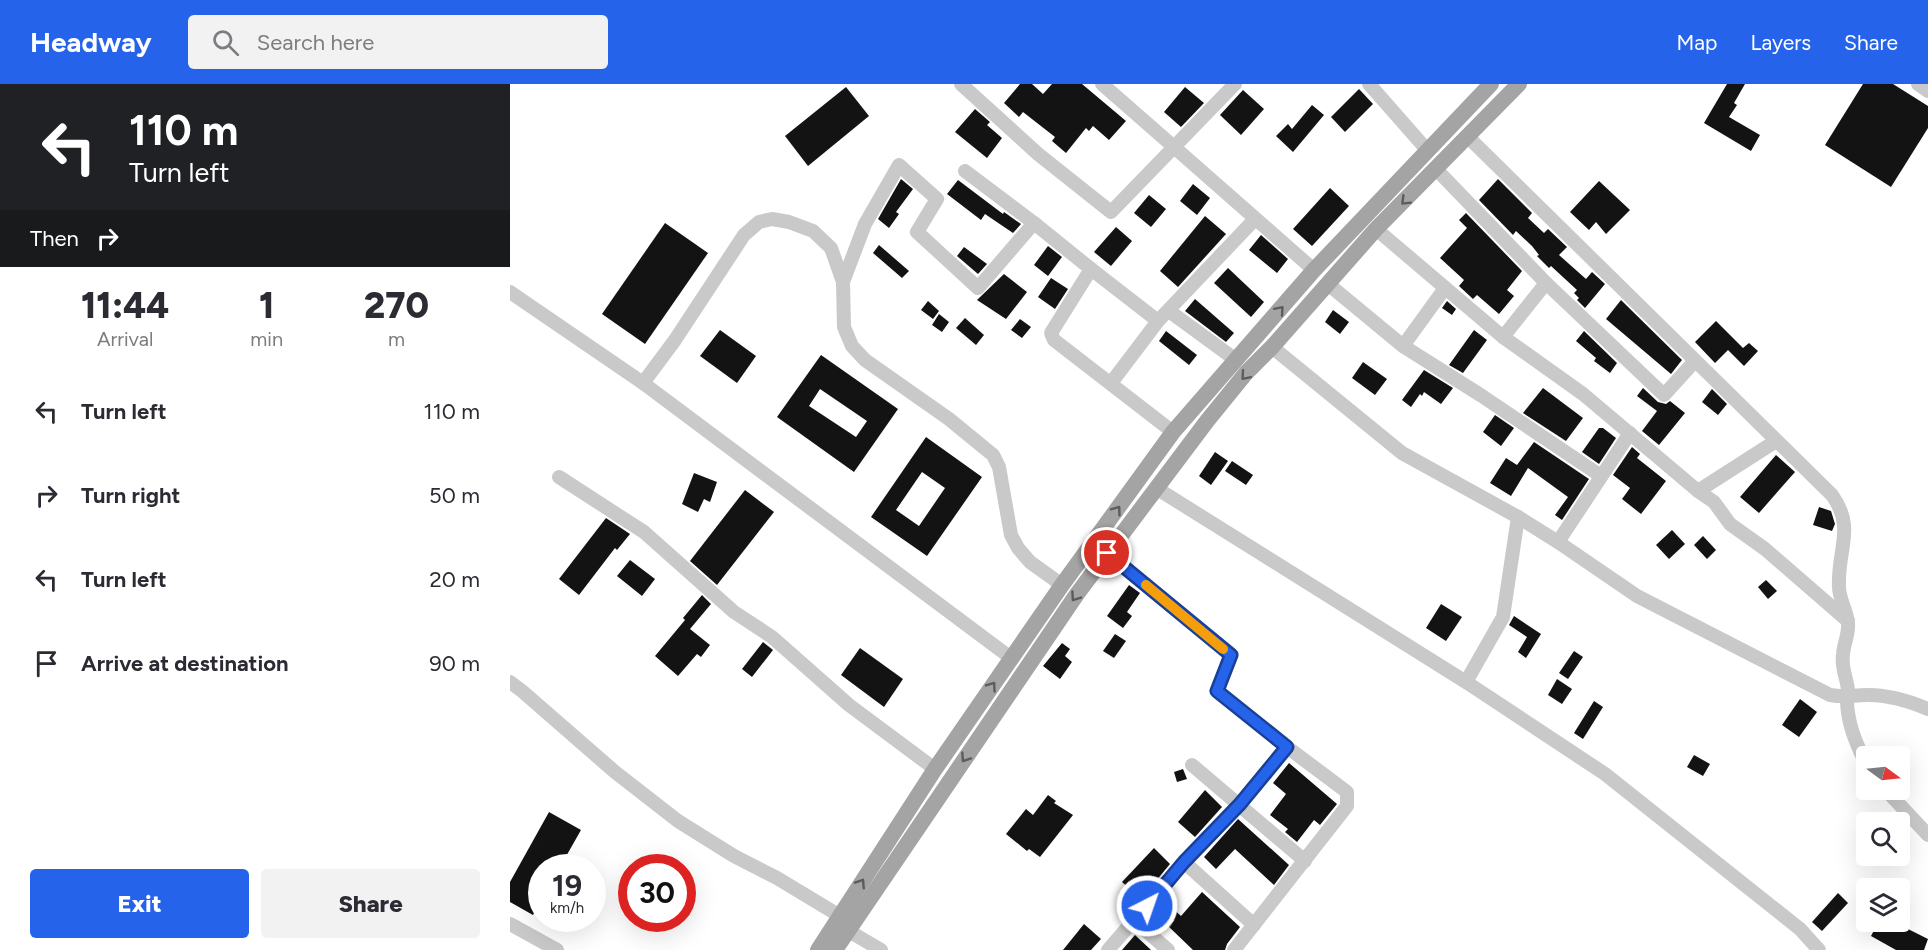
<!DOCTYPE html>
<style>
:root{--surface:#fff;--page:#f2f2f3;--text:#2b2b33;--muted:#7c7c81;--accent:#2563eb}
body{margin:0;font-family:Figtree,sans-serif;background:var(--page);color:var(--text);height:100vh;display:flex;flex-direction:column;font-size:22px;white-space:nowrap}
*{box-sizing:border-box;margin:0}
p{font-size:20px;color:var(--muted)}
.icon{flex:none;width:33px;height:33px;fill:none;stroke:currentColor;stroke-width:2;stroke-linecap:round;stroke-linejoin:round}
.map{position:relative;flex:1;overflow:hidden}
.sheet{display:flex;flex-direction:column;background:var(--surface);width:510px}
.sheet>*{flex:none}
.banner{background:#202124;color:#fff;overflow:hidden}
.needle{width:39px;rotate:105deg}
.controls{position:absolute;left:1346px;top:662px;display:grid;gap:12px}
.controls a{display:grid;place-items:center;width:54px;height:54px;border-radius:6px;background:var(--surface);box-shadow:0 6px 24px #0002;font-size:30px}
.speed{position:absolute;left:18px;top:770px;display:flex;gap:12px;font-size:30px;font-weight:700;text-align:center}
.speed>*{display:grid;place-content:center;width:78px;height:78px;border-radius:50%;background:var(--surface);box-shadow:0 6px 24px #0002;line-height:1}
.speed small{font-size:15px;font-weight:400}
.speed .limit{border:9px solid #d22;background:#fff;color:#111}
.pin{position:absolute;display:grid;place-items:center;width:51px;height:51px;color:#fff;margin:-26px;border:3px solid #fff;border-radius:50%;box-shadow:0 2px 6px #0007}
.me{position:absolute;width:66px;margin:-33px;rotate:41deg;stroke-linejoin:round;filter:drop-shadow(0 0 4px #0008)}
.turn{display:flex;align-items:center;gap:21px;height:126px;padding:0 30px;font-size:27px}
.turn .icon{width:78px;height:78px;stroke-width:2.5}
.turn b{display:block;font-size:42px;line-height:51px}
.then{display:flex;align-items:center;height:57px;padding:0 30px;background:#0003;gap:12px;font-size:22px}
.eta{display:flex;justify-content:space-evenly;align-items:center;height:102px;text-align:center}
.eta b{font-size:36px;font-weight:800;line-height:42px}
.primary-button{display:flex;gap:12px;margin-top:auto;padding:12px 30px}
.primary-button a{flex:1;height:69px;border-radius:6px;background:var(--accent);color:#fff;font-size:24px;font-weight:800;line-height:69px;text-align:center}
.primary-button a+a{background:var(--page);color:var(--text)}
ul{padding:0;list-style:none}
li{display:flex;align-items:center;gap:18px;height:84px;padding:0 30px}
li div{flex:1}
li b{display:block;font-size:22px}
li em{font-style:normal}
header{display:flex;align-items:center;gap:36px;box-sizing:border-box;height:84px;padding:0 30px;background:var(--accent);color:#fff}
header strong{font-size:28px}
nav{display:flex;gap:33px;margin-inline-start:auto;font-size:21px}
.search{width:420px;height:54px;background:var(--page);display:flex;align-items:center;gap:15px;box-sizing:border-box;padding:0 21px;border-radius:6px;color:var(--muted);font-size:22px}
main{display:flex;flex:1;min-height:0}
.map>svg:first-child{display:block}
.building{fill:#131313;fill-rule:evenodd}
.lines{fill:none;stroke-linecap:round;stroke-linejoin:round}
.minor{stroke:#c9c9c9;stroke-width:14}
.major{stroke:#a4a4a4;stroke-width:16}
.oneway{stroke:#5c5c5c}
.route-casing{stroke:#184099;stroke-width:15}
.route{stroke:#2563eb;stroke-width:10}
.slow{stroke:#f59e0b;stroke-width:10}
</style>
<header>
<strong>Headway</strong>
<div class="search"><svg class="icon" aria-label="search" viewBox="0 0 24 24"><circle cx="10" cy="10" r="6"/><path d="M15 15l6 6"/></svg>Search here</div>
<nav><a>Map</a><a>Layers</a><a>Share</a></nav>
</header>
<main>
<section class="sheet">
<div class="banner">
<div class="turn"><svg class="icon" aria-label="left" viewBox="0 0 24 24"><path d="M17 20v-9H6M10 6l-5 5 5 5"/></svg><div><b>110 m</b>Turn left</div></div>
<div class="then">Then<svg class="icon" aria-label="right" viewBox="0 0 24 24"><path d="M7 20v-9h11M14 6l5 5-5 5"/></svg></div>
</div>
<div class="eta">
<div><b>11:44</b><p>Arrival</p></div>
<div><b>1</b><p>min</p></div>
<div><b>270</b><p>m</p></div>
</div>
<ul>
<li><svg class="icon" aria-label="left" viewBox="0 0 24 24"><path d="M17 20v-9H6M10 6l-5 5 5 5"/></svg><div><b>Turn left</b></div><em>110 m</em></li>
<li><svg class="icon" aria-label="right" viewBox="0 0 24 24"><path d="M7 20v-9h11M14 6l5 5-5 5"/></svg><div><b>Turn right</b></div><em>50 m</em></li>
<li><svg class="icon" aria-label="left" viewBox="0 0 24 24"><path d="M17 20v-9H6M10 6l-5 5 5 5"/></svg><div><b>Turn left</b></div><em>20 m</em></li>
<li><svg class="icon" aria-label="arrive" viewBox="0 0 24 24"><path d="M6 21V4h12l-3 4 3 4H6"/></svg><div><b>Arrive at destination</b></div><em>90 m</em></li>
</ul>
<div class="primary-button"><a>Exit</a><a>Share</a></div>
</section>
<div class="map">
<svg width="1418" height="866" viewBox="0 0 1418 866">
<rect width="100%" height="100%" fill="#fff"/>
<g class="building">
<path d="M510,0H522L533,10L542,0H572L616,37L599,56L583,42L579,47L576,44L556,69L542,57L545,53L513,28L509,33L494,19Z"/>
<path d="M1217,0H1235L1224,19L1227,21L1219,33L1250,51L1241,67L1194,39Z"/>
<path d="M1353,0H1383L1418,22V44L1381,103L1315,61Z"/>
<path d="M336,3L359,32L298,82L275,52Z"/>
<path d="M675,3L694,19L671,43L654,28Z"/>
<path d="M849,5L863,20L835,48L821,33Z"/>
<path d="M733,6L754,25L731,51L710,31Z"/>
<path d="M802,21L814,31L783,68L766,52L778,40L782,45Z"/>
<path d="M465,25L480,38L477,41L492,54L477,74L445,48Z"/>
<path d="M391,95L403,105L386,128L389,130L379,144L368,135Z"/>
<path d="M988,95L1022,129L1018,134L1034,149L1038,145L1057,163L1049,171L1076,195L1082,188L1095,200L1075,224L1067,216L1069,214L1064,209L1067,206L1041,182L1039,184L1027,172L1029,171L1022,162L1006,147L1003,151L969,116Z"/>
<path d="M448,96L493,130L494,128L511,140L503,149L475,130L471,136L437,110Z"/>
<path d="M1089,97L1120,126L1096,150L1086,138L1079,146L1060,128Z"/>
<path d="M683,100L700,114L687,131L670,117Z"/>
<path d="M820,104L839,122L802,162L783,145Z"/>
<path d="M639,111L656,125L641,143L624,129Z"/>
<path d="M956,129L1012,187L997,206L1004,212L989,230L967,211L963,215L949,202L954,196L930,174L957,144L949,136Z"/>
<path d="M695,132L716,150L668,203L650,187Z"/>
<path d="M155,139L198,169L135,260L92,230Z"/>
<path d="M606,143L622,157L601,182L584,168Z"/>
<path d="M751,151L778,175L767,189L739,166Z"/>
<path d="M369,161L399,187L392,194L363,169Z"/>
<path d="M538,162L552,173L538,192L524,181Z"/>
<path d="M454,163L477,180L468,190L447,172Z"/>
<path d="M718,184L754,218L741,233L704,199Z"/>
<path d="M494,190L517,208L496,235L467,216Z"/>
<path d="M541,194L558,205L545,225L528,213Z"/>
<path d="M685,215L724,249L716,258L675,227Z"/>
<path d="M1111,216L1172,276L1161,290L1096,235Z"/>
<path d="M418,217L429,227L423,235L411,226Z"/>
<path d="M937,217L946,225L942,231L932,224Z"/>
<path d="M823,226L839,238L830,250L815,238Z"/>
<path d="M429,230L439,238L432,248L422,241Z"/>
<path d="M455,234L474,251L466,261L446,244Z"/>
<path d="M510,235L521,243L512,254L501,246Z"/>
<path d="M1206,237L1233,264L1239,259L1248,267L1234,282L1218,266L1205,279L1185,258Z"/>
<path d="M210,246L246,272L227,299L190,272Z"/>
<path d="M964,246L977,256L953,289L939,281Z"/>
<path d="M656,247L687,271L679,281L649,257Z"/>
<path d="M1074,247L1107,279L1100,289L1084,277L1086,274L1066,257Z"/>
<path d="M311,271L388,325L344,388L267,333ZM310,305L357,337L346,353L299,322Z"/>
<path d="M853,278L877,295L865,311L842,294Z"/>
<path d="M914,286L943,304L931,320L914,308L912,312L910,310L901,323L892,316Z"/>
<path d="M1033,304L1073,334L1056,357L1013,329Z"/>
<path d="M1133,304L1148,318L1156,320L1160,317L1175,329L1149,361L1132,347L1147,327L1127,312Z"/>
<path d="M1202,305L1217,320L1208,331L1192,318Z"/>
<path d="M985,331L1004,344L991,362L973,348Z"/>
<path d="M1089,344H1093L1106,354L1089,380L1072,368Z"/>
<path d="M416,353L472,393L417,472L361,433ZM412,388L435,404L409,442L386,426Z"/>
<path d="M1024,358L1079,395L1052,436L1045,431L1058,413L1018,384L1001,412L980,399L996,374L1007,381Z"/>
<path d="M1122,363L1130,370L1127,374L1156,397L1131,430L1112,415L1120,404L1103,391Z"/>
<path d="M705,368L718,377L701,401L689,392Z"/>
<path d="M1266,371L1285,388L1249,429L1230,413Z"/>
<path d="M722,377L743,391L736,401L715,387Z"/>
<path d="M184,389L207,398L200,418L194,415L188,428L172,420Z"/>
<path d="M235,406L264,428L207,501L180,477Z"/>
<path d="M1309,423L1321,427L1325,440L1322,447L1303,441Z"/>
<path d="M96,434L120,450L107,466L105,464L69,511L49,495Z"/>
<path d="M1162,446L1175,460L1159,475L1146,461Z"/>
<path d="M1193,452L1206,466L1197,475L1184,461Z"/>
<path d="M120,476L145,495L132,512L107,492Z"/>
<path d="M1256,496L1267,507L1258,515L1248,503Z"/>
<path d="M619,501L630,509L617,528L622,532L613,544L597,532Z"/>
<path d="M192,511L201,520L180,545L200,561L191,573L187,570L168,592L145,572L175,536L173,534Z"/>
<path d="M931,520L952,533L936,557L916,544Z"/>
<path d="M1004,532L1031,550L1016,574L1008,568L1017,553L999,541Z"/>
<path d="M605,550L616,557L604,574L593,567Z"/>
<path d="M253,558L263,566L242,593L232,585Z"/>
<path d="M552,559L560,565L555,572L562,578L550,595L533,582Z"/>
<path d="M350,564L393,595L374,623L331,591Z"/>
<path d="M1064,567L1073,573L1058,595L1049,589Z"/>
<path d="M1047,595L1062,605L1052,620L1038,611Z"/>
<path d="M1290,615L1307,628L1289,653L1272,641Z"/>
<path d="M1084,617L1093,623L1073,655L1064,649Z"/>
<path d="M1184,671L1200,680L1193,692L1177,683Z"/>
<path d="M779,679L827,720L810,741L804,736L787,758L775,748L778,745L760,731L776,710L763,699Z"/>
<path d="M673,685L677,695L667,698L664,688Z"/>
<path d="M695,706L712,723L685,753L668,738Z"/>
<path d="M538,711L546,717L544,719L563,731L530,773L519,765L517,767L496,750L516,725L523,731Z"/>
<path d="M39,728L71,746L50,783H32V815L23,831L0,818V798Z"/>
<path d="M728,735L779,781L764,801L725,765L706,785L694,773Z"/>
<path d="M644,764L660,780L631,815L612,798Z"/>
<path d="M692,808L730,843L717,860L715,866H683L657,841L654,845L642,834L647,829L644,826L653,816L671,832Z"/>
<path d="M1328,809L1338,819L1312,847L1302,838Z"/>
<path d="M1369,837H1382L1418,855L1414,866H1386L1361,852Z"/>
<path d="M574,840L591,855L581,866H553Z"/>
<path d="M625,851L641,866H612Z"/>
</g>
<g class="lines">
<g class="minor">
<path d="M451,0L528,70L601,128L664,63L804,186"/>
<path d="M592,0L664,63L725,0"/>
<path d="M859,0L917,66"/>
<path d="M1408,0L1418,7"/>
<path d="M958,53L1322,411C1346,444 1327,466 1329,503C1329,515 1337,527 1338,539C1339,550 1334,559 1333,570C1331,585 1337,594 1338,606C1338,609 1337,612 1337,615C1337,639 1346,659 1356,680"/>
<path d="M926,85L1036,199L1154,311L1184,278"/>
<path d="M455,87L524,139"/>
<path d="M866,145L993,253L1073,310L1188,407L1266,357"/>
<path d="M333,198L355,140L389,81L427,115L407,148L468,204L524,139L581,185"/>
<path d="M818,200L893,262L935,204"/>
<path d="M0,208L133,299L165,256L234,151L249,138L262,135L279,138L303,147L321,164L333,198L334,243L342,262L355,276L439,335L483,371L489,383L501,451L508,464L520,478L552,501"/>
<path d="M659,227L726,276"/>
<path d="M648,237L581,185L541,249L544,256L663,348"/>
<path d="M993,253L1036,199"/>
<path d="M893,262L972,312L1091,392"/>
<path d="M762,263L892,369L1008,433L1048,458L1120,349"/>
<path d="M133,299L501,574"/>
<path d="M601,299L648,237L745,135"/>
<path d="M49,393L134,448L224,528L262,553L339,621L425,685"/>
<path d="M646,404L956,598L1095,690L1290,845L1309,866"/>
<path d="M1188,407L1204,418L1220,440L1255,465L1338,537"/>
<path d="M1048,458L1127,512L1320,611C1337,614 1342,611 1358,611C1379,611 1399,617 1418,625"/>
<path d="M597,469L721,571L707,607L777,663L837,708V722L724,866"/>
<path d="M0,598L12,607L105,688L168,737L224,772L267,794L330,832"/>
<path d="M956,598L993,533L1008,433"/>
<path d="M682,681L795,777"/>
<path d="M1375,705L1418,751"/>
<path d="M674,778L744,841"/>
<path d="M624,836L658,866"/>
<path d="M0,840L47,866"/>
<path d="M337,846L371,866"/>
<path d="M598,866L674,778L730,720L777,663"/>
</g>
<g class="major">
<path d="M308,866L425,685L552,501L663,348L804,186L981,0"/>
<path d="M325,866L567,510L697,337L736,289L762,263L866,145L1009,0"/>
</g>
</g>
<defs><path id="oneway-chevron" d="M-2-3.5L2.5 0L-2 3.5" fill="none" stroke-width="1.6" stroke-linecap="round" stroke-linejoin="round" transform="scale(1.5)"/></defs>
<g class="oneway">
<use href="#oneway-chevron" transform="translate(895 117) rotate(135)"/>
<use href="#oneway-chevron" transform="translate(770 226) rotate(-49)"/>
<use href="#oneway-chevron" transform="translate(735 292) rotate(131)"/>
<use href="#oneway-chevron" transform="translate(607 426) rotate(-54)"/>
<use href="#oneway-chevron" transform="translate(565 513) rotate(125)"/>
<use href="#oneway-chevron" transform="translate(482 602) rotate(-55)"/>
<use href="#oneway-chevron" transform="translate(455 674) rotate(124)"/>
<use href="#oneway-chevron" transform="translate(351 799) rotate(-57)"/>
</g>
<g class="lines">
<g class="route-casing">
<path id="route" d="M597,469L721,571L707,607L777,663L730,720L674,778L637,822"/>
</g>
<use href="#route" class="route"/>
<path class="slow" d="M636,501L713,565"/>
</g>
</svg>
<div class="controls">
<a><svg class="needle" viewBox="-14 -14 28 28"><path d="M0-13l5 13h-10z" fill="#e53935"/><path d="M0 13l5-13h-10z" fill="#7c7c81"/></svg></a>
<a><svg class="icon" aria-label="search" viewBox="0 0 24 24"><circle cx="10" cy="10" r="6"/><path d="M15 15l6 6"/></svg></a>
<a><svg class="icon" aria-label="layers" viewBox="0 0 24 24"><path d="M12 4l9 5-9 5-9-5zM3 14l9 5 9-5"/></svg></a>
</div>
<div class="speed"><div>19<small>km/h</small></div><div class="limit">30</div></div>
<div class="pin" style="left:597px;top:469px;background:#d93025"><svg class="icon" aria-label="arrive" viewBox="0 0 24 24"><path d="M6 21V4h12l-3 4 3 4H6"/></svg></div>
<svg class="me" style="left:637px;top:822px" viewBox="-20 -20 40 40"><circle r="17" fill="#2563eb" stroke="#fff" stroke-width="3"/><path d="M0-11L8 9 0 5-8 9z" fill="#fff"/></svg>
</div>
</main>
